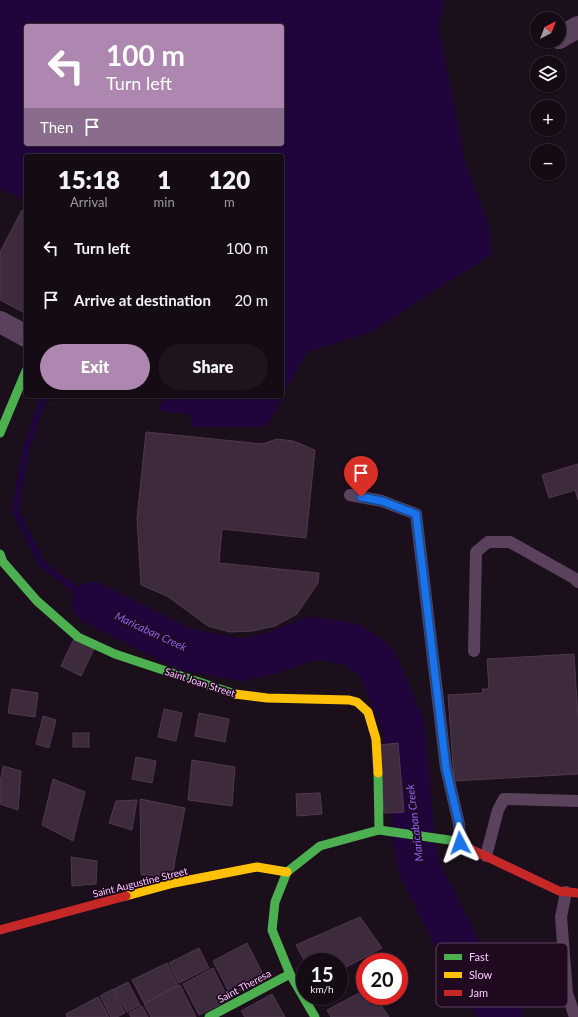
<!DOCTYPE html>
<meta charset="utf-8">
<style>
:root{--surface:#140b14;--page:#1d141d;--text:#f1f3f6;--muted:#9d9ba0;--line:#332b34;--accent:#ad87af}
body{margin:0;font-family:Lato,sans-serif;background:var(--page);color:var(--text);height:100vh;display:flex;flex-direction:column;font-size:15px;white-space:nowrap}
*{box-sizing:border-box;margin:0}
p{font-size:13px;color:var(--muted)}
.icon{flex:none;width:22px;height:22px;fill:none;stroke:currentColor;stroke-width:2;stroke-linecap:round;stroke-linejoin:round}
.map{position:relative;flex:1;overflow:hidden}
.drawer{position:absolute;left:24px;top:154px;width:260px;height:244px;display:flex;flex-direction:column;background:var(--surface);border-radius:4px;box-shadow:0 1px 3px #0004,0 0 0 1px var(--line)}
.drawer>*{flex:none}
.hud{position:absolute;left:24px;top:24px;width:260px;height:122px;border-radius:4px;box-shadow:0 1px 3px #0004,0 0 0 1px var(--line);background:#ad87af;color:#fff;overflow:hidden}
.needle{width:26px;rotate:42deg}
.controls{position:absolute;left:530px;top:12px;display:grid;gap:8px}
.controls a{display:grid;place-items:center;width:36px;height:36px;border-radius:50%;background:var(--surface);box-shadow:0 1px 3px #0004,0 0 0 1px var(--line);font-size:20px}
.speed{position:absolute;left:296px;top:953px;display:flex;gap:8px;font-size:20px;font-weight:700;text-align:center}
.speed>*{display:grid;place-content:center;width:52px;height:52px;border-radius:50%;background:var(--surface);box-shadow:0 1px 3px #0004,0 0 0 1px var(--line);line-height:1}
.speed small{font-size:10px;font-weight:400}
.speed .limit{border:6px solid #d22;background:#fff;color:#111}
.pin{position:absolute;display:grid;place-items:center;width:34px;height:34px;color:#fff;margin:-41px -17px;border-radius:50% 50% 50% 0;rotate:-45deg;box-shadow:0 0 4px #0007}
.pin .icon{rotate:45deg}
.me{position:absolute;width:44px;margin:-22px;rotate:356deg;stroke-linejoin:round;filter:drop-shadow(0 0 3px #0008)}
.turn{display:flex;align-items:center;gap:14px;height:84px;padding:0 16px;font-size:18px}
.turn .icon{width:52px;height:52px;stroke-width:2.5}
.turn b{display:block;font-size:28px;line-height:34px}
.then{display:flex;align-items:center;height:38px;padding:0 16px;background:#0003;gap:8px;font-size:15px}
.eta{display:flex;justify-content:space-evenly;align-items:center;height:68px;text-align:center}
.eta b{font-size:24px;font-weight:800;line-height:28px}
.primary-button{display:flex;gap:8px;margin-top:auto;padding:8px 16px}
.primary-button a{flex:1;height:46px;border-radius:24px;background:var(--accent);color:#fff;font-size:16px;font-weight:800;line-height:46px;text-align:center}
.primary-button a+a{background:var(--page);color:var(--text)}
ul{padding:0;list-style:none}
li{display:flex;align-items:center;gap:12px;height:52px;padding:0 16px}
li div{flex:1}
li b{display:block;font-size:15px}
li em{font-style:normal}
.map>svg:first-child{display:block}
.water{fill:#1f053c;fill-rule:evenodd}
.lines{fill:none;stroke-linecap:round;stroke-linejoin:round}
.stream{stroke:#1f053c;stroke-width:7}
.river{stroke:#1f053c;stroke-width:42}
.building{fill:#3d2b3d;stroke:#4f3850}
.lane{stroke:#5a425c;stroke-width:12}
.street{stroke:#5a425c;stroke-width:22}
.fast{stroke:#4caf50;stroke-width:9}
.slow{stroke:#ffc107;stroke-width:9}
.jam{stroke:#c62828;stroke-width:9}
.route-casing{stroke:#114b97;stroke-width:10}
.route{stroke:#1a73e8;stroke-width:7}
.labels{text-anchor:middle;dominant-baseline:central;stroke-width:3.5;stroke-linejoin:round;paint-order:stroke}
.street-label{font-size:10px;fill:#fcc8ff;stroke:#1f0a1f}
.water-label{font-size:11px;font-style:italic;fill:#8f5eff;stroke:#1f0a1f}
.key{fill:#1f0a1f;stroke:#614362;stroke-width:1}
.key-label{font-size:11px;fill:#fcc8ff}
</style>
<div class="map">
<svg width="578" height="1017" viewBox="0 0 578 1017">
<rect width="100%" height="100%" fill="#1a0f1a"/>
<path class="water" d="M0,0H444L439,29L466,165L488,223L492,254L371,332L307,352L266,427H190L192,415L157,410L166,396H282V156H26V202L14,194L0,190ZM26,26H282V144H26Z"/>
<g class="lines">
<path class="stream" d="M50,396L43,399L26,450L15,510L42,564L93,603"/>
<path class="river" d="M93,603L184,649L242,660L273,653L312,638L352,644L376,661L404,727L414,840L419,867L458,946L502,1017"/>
</g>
<g class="building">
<path d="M22,210L26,212V306L23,312L0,300V252Z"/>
<path d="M146,432L262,444L277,439L293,441L315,450L306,538L222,529L219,563L319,573L318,583L297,614L275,626L253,631L230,632L208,626L167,596L141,585L137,518Z"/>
<path d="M578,464V500L575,490L549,498L542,475Z"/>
<path d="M74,639L94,649L81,676L61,666Z"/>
<path d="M574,654L578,718V774L454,781L448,695L483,693L482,689H489L487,659Z"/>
<path d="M12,689L38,693L35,717L8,713Z"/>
<path d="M164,709L182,713L176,741L158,737Z"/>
<path d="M199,713L229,719L225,742L195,736Z"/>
<path d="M43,716L56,720L49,748L36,744Z"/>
<rect x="73" y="733" width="16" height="14"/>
<path d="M398,743L404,812L384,813L379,745Z"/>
<path d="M136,757L156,761L152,783L132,779Z"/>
<path d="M192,760L235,767L232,806L188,800Z"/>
<path d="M3,766L21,771L18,810L0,804V783Z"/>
<path d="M53,779L85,792L73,841L42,825Z"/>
<path d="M320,793L322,814L297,816L296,794Z"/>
<path d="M140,799L185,808L172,876L141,875Z"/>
<path d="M137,800L132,830L109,823L116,801Z"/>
<path d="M71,857L97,861L96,884L72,886Z"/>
<path d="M360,917L382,948L339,971V962H305L296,945Z"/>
<path d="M247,943L265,978L231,996L213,961Z"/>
<path d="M199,948L209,968L179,983L169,963Z"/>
<path d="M167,963L178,985L144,1003L132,980Z"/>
<path d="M213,968L229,1000L199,1015L183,984Z"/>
<path d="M128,982L140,1005L127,1012L114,989Z"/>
<path d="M180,985L196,1017H151L144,1004Z"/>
<path d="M113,989L125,1013L117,1017H111L100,996Z"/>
<path d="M365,990V996H375L389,1017H331L327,1010Z"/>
<path d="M272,994L285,1017H245L241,1011Z"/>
<path d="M98,997L109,1017H67L66,1014Z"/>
<path d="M142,1006L148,1017H131L129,1013Z"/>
</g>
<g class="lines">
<g class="lane">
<path d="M350,495L382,501L416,514L446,768L459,824L460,843"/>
<path d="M474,651L476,552L488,542H510L574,578L578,582"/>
<path d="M486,856L498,810L504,799L578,801"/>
<path d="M566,892L561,917L567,993L575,1017"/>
</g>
<g class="street">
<path d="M559,38L578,27"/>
<path d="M0,322L26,336"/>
</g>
<g class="fast">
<path d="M0,433L26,371"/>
<path d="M0,554L3,562L37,601L78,637L115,654L235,694"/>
<path d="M378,773L379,830"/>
<path d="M209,1017L290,974"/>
<path d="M315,1017L290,974L272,930L275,902L287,872L320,846L379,830L449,840L458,843"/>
</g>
<g class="slow">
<path d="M235,694L267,698L349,700L357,702L368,712L376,739L378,773"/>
<path d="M126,896L174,883L257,867L287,872"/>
</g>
<g class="jam">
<path d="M458,843L559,891L578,893"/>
<path d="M0,930L126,896"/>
</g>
</g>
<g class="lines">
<g class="route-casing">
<path id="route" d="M361,497L382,501L416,514L446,768L459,824L460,843"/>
</g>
<use href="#route" class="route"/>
</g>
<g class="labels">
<g class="street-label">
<text transform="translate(200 682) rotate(18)">Saint Joan Street</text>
<text transform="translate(140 882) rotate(-14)">Saint Augustine Street</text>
<text transform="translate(244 986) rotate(-28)">Saint Theresa</text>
</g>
<g class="water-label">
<text transform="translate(151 631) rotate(25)">Maricaban Creek</text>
<text transform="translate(414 823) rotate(-97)">Maricaban Creek</text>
</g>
</g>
<rect x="436" y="943" width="132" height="64" rx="6" class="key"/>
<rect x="444" y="954" width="18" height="6" fill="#4caf50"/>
<rect x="444" y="972" width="18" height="6" fill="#ffc107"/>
<rect x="444" y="990" width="18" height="6" fill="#c62828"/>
<g class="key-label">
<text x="469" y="961">Fast</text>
<text x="469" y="979">Slow</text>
<text x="469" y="997">Jam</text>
</g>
</svg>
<div class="controls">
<a><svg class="needle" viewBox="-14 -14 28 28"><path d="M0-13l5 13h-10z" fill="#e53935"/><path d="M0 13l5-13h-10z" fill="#9d9ba0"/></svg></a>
<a><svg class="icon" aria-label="layers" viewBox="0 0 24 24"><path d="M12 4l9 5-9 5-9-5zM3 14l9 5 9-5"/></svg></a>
<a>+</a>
<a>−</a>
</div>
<div class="speed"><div>15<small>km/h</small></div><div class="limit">20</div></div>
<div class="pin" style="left:361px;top:497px;background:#d93025"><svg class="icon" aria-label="arrive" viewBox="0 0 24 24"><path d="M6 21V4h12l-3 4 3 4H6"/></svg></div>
<svg class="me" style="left:460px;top:843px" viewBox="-20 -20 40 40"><path d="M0-17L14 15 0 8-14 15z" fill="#1a73e8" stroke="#fff" stroke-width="4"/></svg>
<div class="hud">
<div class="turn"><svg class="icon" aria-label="left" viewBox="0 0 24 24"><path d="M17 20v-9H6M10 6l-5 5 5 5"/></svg><div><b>100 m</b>Turn left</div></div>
<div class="then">Then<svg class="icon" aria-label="arrive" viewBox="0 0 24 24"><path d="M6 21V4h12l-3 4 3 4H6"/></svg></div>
</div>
<section class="drawer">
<div class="eta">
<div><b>15:18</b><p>Arrival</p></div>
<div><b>1</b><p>min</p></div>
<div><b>120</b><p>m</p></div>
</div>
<ul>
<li><svg class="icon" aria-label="left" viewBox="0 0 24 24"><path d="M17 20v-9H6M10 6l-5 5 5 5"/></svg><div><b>Turn left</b></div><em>100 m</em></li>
<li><svg class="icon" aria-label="arrive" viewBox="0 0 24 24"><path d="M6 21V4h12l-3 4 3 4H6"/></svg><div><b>Arrive at destination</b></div><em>20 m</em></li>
</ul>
<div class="primary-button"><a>Exit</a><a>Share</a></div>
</section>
</div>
